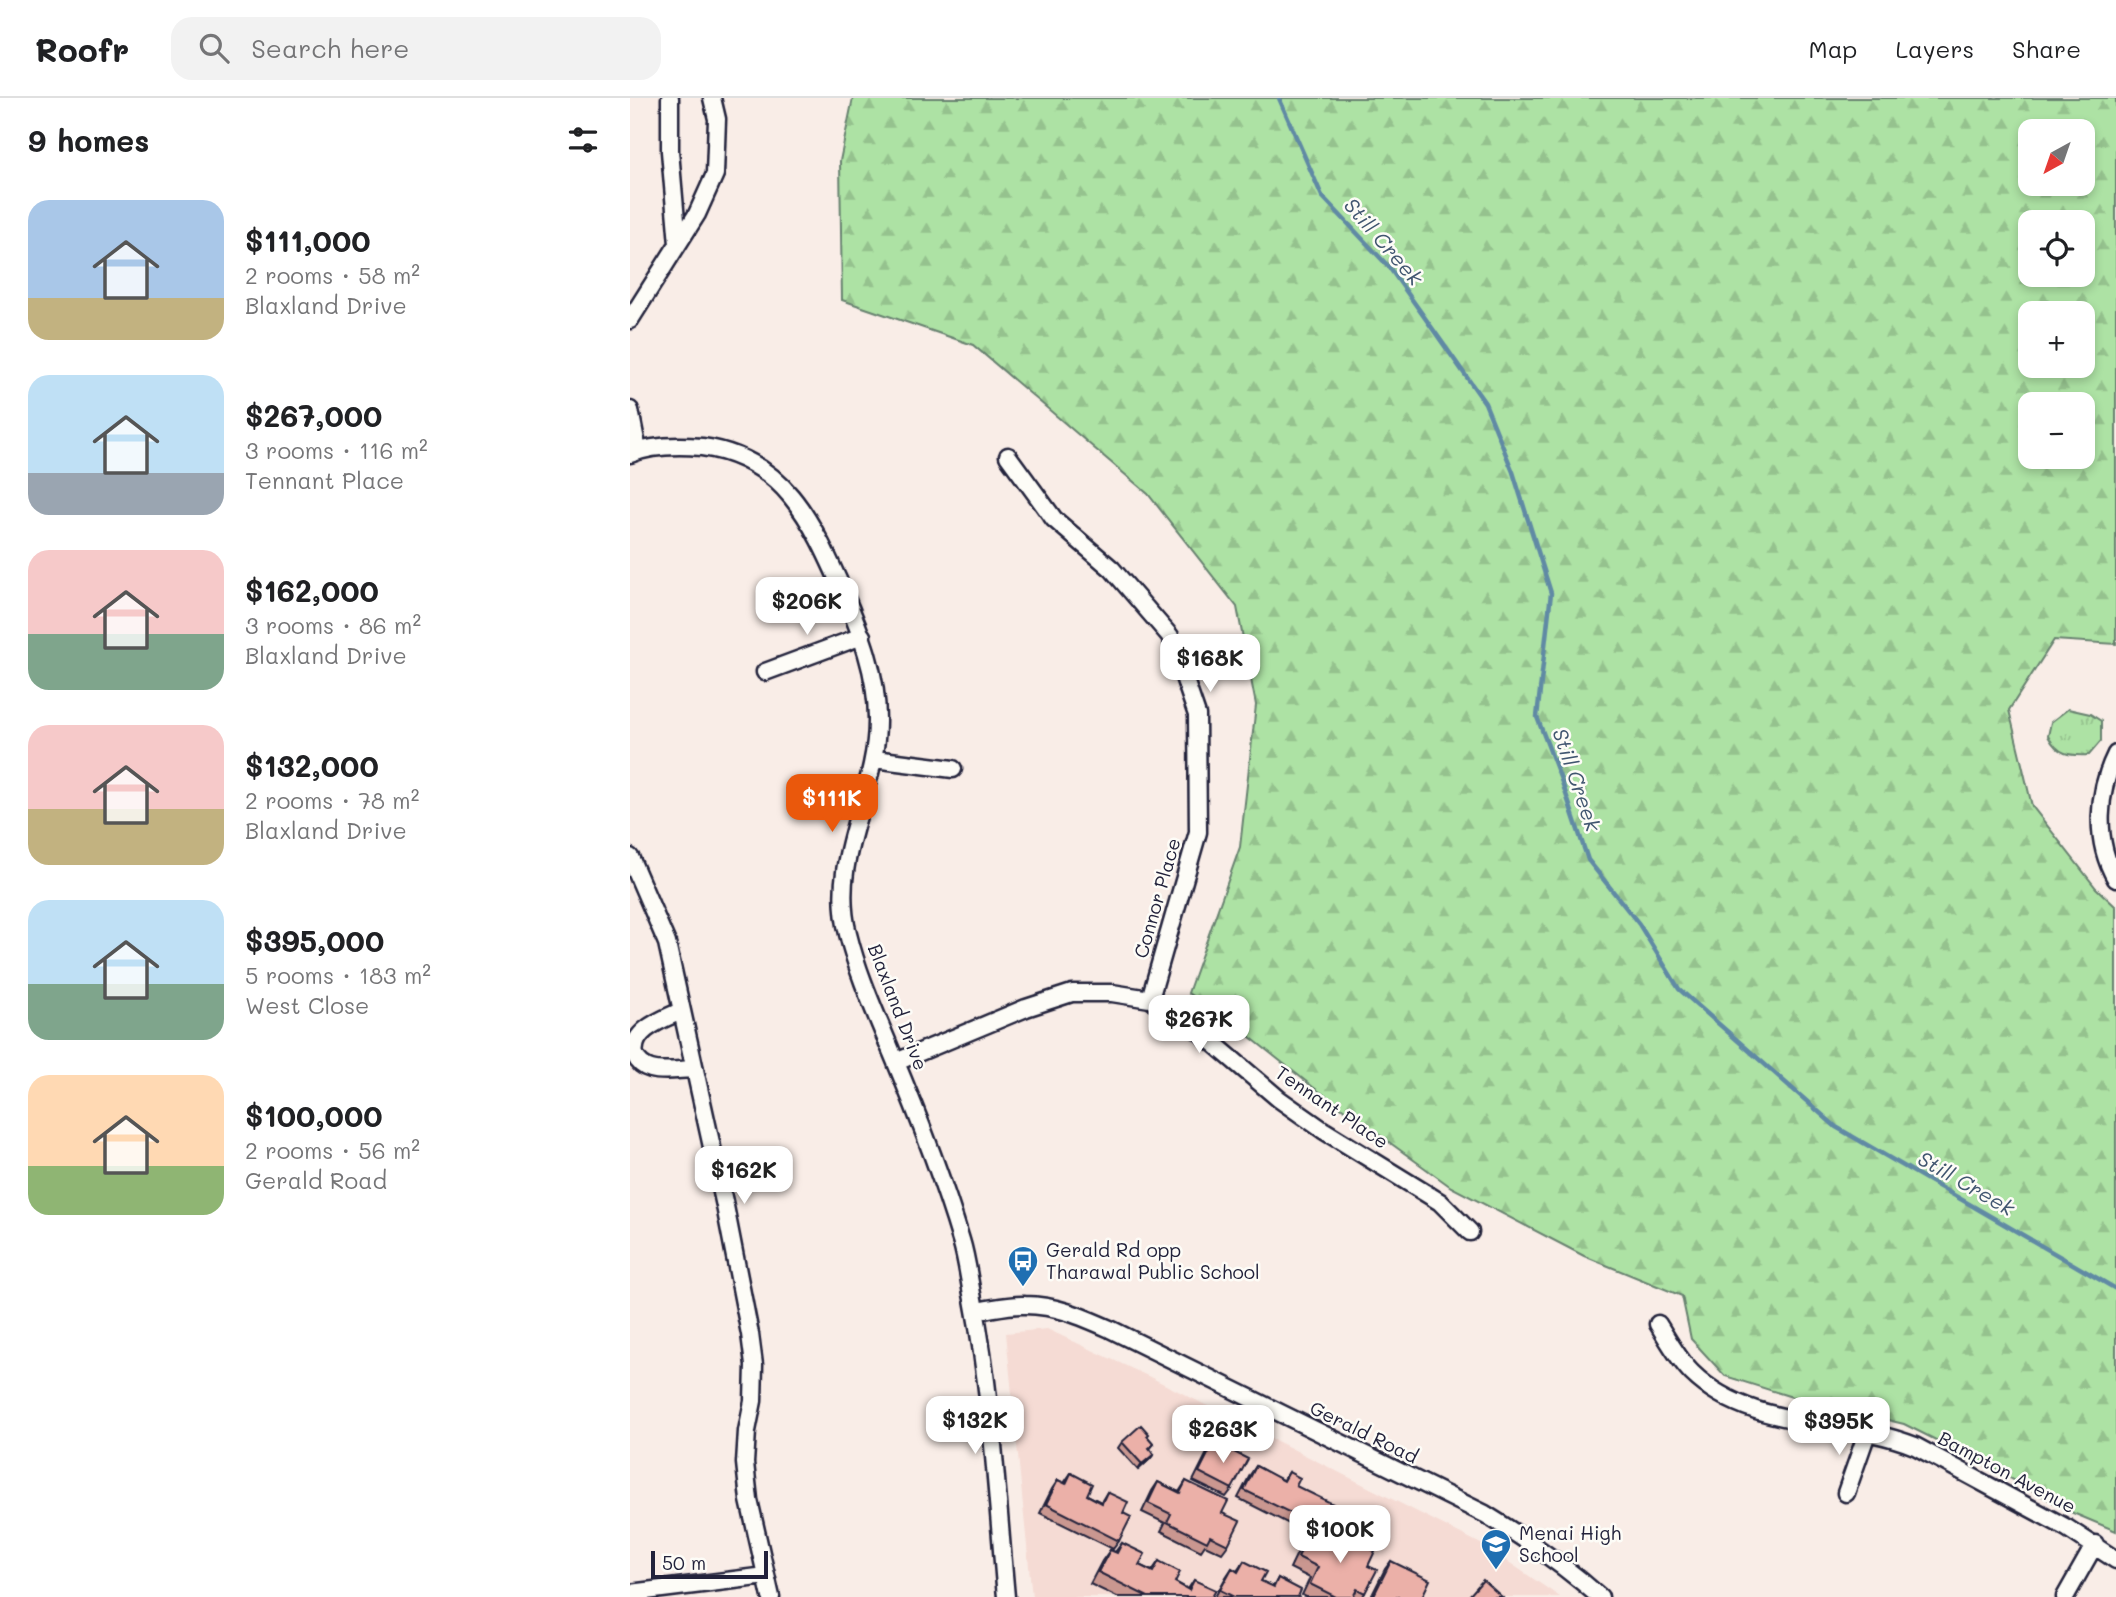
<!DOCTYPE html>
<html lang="en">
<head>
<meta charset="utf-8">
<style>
  :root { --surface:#fff; --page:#f2f2f2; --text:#202124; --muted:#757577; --line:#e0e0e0; --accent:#ea580c }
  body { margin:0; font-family:Mali,sans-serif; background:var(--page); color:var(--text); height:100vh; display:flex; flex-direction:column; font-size:26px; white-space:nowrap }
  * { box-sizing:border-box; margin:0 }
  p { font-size:23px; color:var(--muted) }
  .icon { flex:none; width:38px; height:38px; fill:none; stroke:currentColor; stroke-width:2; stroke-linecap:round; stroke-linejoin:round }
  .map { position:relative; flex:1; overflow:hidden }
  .details { display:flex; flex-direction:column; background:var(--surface); width:630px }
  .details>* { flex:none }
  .needle { width:46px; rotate:220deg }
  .tools { position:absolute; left:1388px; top:21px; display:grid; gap:14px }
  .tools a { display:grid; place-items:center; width:77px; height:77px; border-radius:14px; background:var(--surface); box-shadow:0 4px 10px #0003; font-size:35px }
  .scale { position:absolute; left:21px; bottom:18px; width:117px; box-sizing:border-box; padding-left:7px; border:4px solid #22223b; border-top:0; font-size:19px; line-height:24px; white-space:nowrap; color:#22223b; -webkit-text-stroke:5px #fdfcf7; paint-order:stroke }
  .price { position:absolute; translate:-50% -60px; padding:0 16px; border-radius:14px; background:#fff; color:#222; font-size:23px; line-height:46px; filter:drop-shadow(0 2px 4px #0008) }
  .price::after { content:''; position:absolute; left:50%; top:42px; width:21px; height:16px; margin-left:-10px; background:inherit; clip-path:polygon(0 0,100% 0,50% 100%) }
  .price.on { background:var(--accent); color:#fff }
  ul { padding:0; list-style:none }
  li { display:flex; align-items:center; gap:21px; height:175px; padding:0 28px }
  li span { display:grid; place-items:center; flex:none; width:196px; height:140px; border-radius:21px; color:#555 }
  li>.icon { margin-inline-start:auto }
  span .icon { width:84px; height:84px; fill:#fffc; stroke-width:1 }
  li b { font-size:30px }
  h2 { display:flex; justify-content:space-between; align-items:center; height:84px; padding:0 28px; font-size:30px }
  header { display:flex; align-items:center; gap:42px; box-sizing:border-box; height:98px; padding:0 35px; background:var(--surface); border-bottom:2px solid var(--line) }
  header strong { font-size:33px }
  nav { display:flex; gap:38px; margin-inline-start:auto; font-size:24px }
  .search { width:490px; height:63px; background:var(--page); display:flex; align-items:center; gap:18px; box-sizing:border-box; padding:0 24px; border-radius:21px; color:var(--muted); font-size:26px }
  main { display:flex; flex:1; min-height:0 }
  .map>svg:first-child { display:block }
</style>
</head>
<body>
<header>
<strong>Roofr</strong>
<div class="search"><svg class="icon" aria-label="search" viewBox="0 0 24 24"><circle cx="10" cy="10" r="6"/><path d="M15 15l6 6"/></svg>Search here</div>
<nav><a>Map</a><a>Layers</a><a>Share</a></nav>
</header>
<main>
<section class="details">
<h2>9 homes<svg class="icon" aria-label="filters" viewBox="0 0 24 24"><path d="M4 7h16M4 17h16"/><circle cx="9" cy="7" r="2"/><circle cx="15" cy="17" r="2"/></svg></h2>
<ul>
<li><span style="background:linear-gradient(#a9c7e8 70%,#c2b280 0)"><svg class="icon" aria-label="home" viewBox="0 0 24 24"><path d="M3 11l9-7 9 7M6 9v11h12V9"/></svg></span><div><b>$111,000</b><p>2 rooms · 58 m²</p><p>Blaxland Drive</p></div></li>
<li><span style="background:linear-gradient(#bfe0f5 70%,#9aa5b1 0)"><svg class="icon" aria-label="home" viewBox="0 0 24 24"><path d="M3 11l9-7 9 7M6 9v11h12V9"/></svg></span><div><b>$267,000</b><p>3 rooms · 116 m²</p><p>Tennant Place</p></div></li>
<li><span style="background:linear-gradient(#f6c9c9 60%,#7fa58c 0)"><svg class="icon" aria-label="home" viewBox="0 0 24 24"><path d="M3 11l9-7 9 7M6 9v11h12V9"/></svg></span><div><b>$162,000</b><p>3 rooms · 86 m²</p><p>Blaxland Drive</p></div></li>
<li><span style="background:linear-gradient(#f6c9c9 60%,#c2b280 0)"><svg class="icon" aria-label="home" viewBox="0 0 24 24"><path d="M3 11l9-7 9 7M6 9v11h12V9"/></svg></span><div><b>$132,000</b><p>2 rooms · 78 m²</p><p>Blaxland Drive</p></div></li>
<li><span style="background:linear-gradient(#bfe0f5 60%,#7fa58c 0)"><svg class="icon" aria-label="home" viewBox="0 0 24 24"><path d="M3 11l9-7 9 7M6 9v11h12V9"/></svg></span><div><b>$395,000</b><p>5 rooms · 183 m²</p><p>West Close</p></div></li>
<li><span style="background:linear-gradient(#ffd9b3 65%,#8fb573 0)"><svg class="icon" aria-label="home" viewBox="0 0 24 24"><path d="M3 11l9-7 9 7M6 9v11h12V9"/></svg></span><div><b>$100,000</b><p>2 rooms · 56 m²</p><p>Gerald Road</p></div></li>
</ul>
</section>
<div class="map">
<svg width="1486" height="1499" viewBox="0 0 1486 1499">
  <defs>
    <pattern id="grass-tufts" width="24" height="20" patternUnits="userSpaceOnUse" patternTransform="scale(1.75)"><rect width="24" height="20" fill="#ade2a4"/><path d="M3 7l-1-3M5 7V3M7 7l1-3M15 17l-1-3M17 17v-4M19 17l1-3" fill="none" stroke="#95c28e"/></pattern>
    <pattern id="forest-firs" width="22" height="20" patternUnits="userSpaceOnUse" patternTransform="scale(1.75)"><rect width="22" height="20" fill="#ade2a4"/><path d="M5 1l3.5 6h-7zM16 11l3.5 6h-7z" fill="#95c28e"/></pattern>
  </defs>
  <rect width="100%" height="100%" fill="#f9ede7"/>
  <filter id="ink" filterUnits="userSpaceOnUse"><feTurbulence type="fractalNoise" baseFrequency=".0143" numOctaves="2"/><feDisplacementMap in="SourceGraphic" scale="14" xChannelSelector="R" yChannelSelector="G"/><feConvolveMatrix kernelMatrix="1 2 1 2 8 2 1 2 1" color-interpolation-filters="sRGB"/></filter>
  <g filter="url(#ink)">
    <!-- built -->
    <path fill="#f5dbd4" d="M417,1231L522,1280L855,1448L930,1499H402L376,1235Z"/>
    <!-- grass -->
    <path fill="url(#grass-tufts)" stroke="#688270" stroke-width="2" d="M1438,611L1460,616L1471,623V643L1459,657C1439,658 1428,657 1418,638L1421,624Z"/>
    <!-- forest -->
    <path fill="url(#forest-firs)" stroke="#688270" stroke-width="2" fill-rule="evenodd" d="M223,0H1486V546L1424,542L1379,612L1402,708L1466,790L1486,809V1433L1443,1415L1360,1369L1274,1326L1162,1299L1095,1278L1061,1241L1052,1198L954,1158L821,1089L683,989L615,935L558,895L610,749L626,607L607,509L518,396L343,247L212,202L210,63ZM1400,33H1452V86H1400ZM1400,124H1452V177H1400ZM1400,215H1452V268H1400ZM1400,306H1452V359H1400Z"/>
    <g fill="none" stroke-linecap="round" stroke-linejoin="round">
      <!-- stream -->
      <path stroke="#608aa4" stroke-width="4.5" d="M649,0L692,98L759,169L855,305L883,374L921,495L907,619L933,687L958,762L1009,826L1049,891L1206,1029L1486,1191"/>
      <!-- street casing -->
      <g stroke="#22223b" stroke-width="21">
        <path id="street" d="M40,0V53L48,146
          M0,222L67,116L85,76L87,21L82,0
          M0,312L8,353
          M0,356C22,347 49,347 72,349C155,360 183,426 213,493C231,535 247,575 247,621C248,695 198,758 218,836C228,877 246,916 262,955C288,1017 312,1078 331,1142C337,1161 339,1182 343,1201C362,1299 367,1400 376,1499
          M378,358L424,421L482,471L540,538L567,617L568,734L520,901
          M135,574L232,538
          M1486,656C1467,694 1464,743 1486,781
          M244,661L323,671
          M0,759L37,845L95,1108L120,1236L124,1267L123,1303L117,1333L115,1365L119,1402L141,1499
          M51,913C34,921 0,932 5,957C8,964 14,969 21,971C34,975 51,971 65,971
          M266,964L396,910L442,895H482L520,901L562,927L649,1001L693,1032L810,1104L840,1134
          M346,1213C362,1211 379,1206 395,1207C426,1207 453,1219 480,1231L855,1416C896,1441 934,1467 970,1499
          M1028,1226C1038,1242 1048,1261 1062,1275C1121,1333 1214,1319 1285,1348L1437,1430L1486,1462
          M1216,1395L1237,1335
          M0,1495L136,1478
          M1435,1499L1465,1446"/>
      </g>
      <!-- street -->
      <use href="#street" stroke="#fdfcf7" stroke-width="16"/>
    </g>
    <!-- wall -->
    <path fill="#ca9790" stroke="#22223b" stroke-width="2" d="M519,1336L517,1338L524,1346L520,1351L524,1356L520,1361L508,1372L488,1350L492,1344Z
      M584,1344L602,1391L596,1399L563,1383L578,1353Z
      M626,1368L653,1383L659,1374L666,1388L697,1419L691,1428L678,1421L671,1432L608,1400L620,1377Z
      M441,1375L457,1397L471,1404L477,1394L493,1415L489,1443L483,1451L410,1415L422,1391L428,1382L434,1385Z
      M556,1383L592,1415L598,1447L592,1455L575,1447L571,1453L531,1433L535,1425L512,1414L522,1393L528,1384L549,1394Z
      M706,1433L738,1468L735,1495L732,1499H676L672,1497L680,1480L660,1470L670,1449L678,1438L697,1448Z
      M492,1445L509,1467L522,1473L529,1463L545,1484L558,1491L564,1482L582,1499H487L460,1486L472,1463L480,1452L485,1454Z
      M614,1463L631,1483L643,1489L648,1480L668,1499H585L596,1479L602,1470L607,1473Z
      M761,1463L792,1499H741L755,1471Z"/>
    <!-- shaded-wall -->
    <path fill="#a47b76" stroke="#22223b" stroke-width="2" d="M524,1356L520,1361L508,1372L512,1366Z"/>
    <!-- building -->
    <path fill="#ebb0a8" stroke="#22223b" stroke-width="2" d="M511,1327L519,1336L517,1338L524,1346L519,1350L524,1356L512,1366L492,1344Z
      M584,1344L618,1361L602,1391L569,1374Z
      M626,1368L654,1383L659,1374L670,1380L666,1388L703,1406L697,1419L683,1412L677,1423L614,1392Z
      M441,1375L462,1386L457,1397L472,1405L477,1394L498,1404L493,1415L501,1419L489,1443L416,1406L428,1382L436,1386Z
      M556,1383L598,1403L592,1415L610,1423L598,1447L580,1438L577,1444L537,1424L541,1416L518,1405L528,1384L550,1395Z
      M706,1433L745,1453L738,1468L747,1472L735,1495L727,1491L723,1499H706L680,1486L688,1469L668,1459L678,1438L698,1449Z
      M492,1445L515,1456L509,1467L523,1474L529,1463L550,1474L545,1484L559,1492L564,1482L586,1492L582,1499H518L468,1474L480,1452L487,1455Z
      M614,1463L636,1474L631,1483L644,1489L648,1480L671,1492L668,1499H604L590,1492L602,1470L608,1474Z
      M761,1463L800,1482L792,1499H743Z
      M853,1482L872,1499H840L839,1498Z"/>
  </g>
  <!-- icons -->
  <defs>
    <g id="bus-pin" transform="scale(1.575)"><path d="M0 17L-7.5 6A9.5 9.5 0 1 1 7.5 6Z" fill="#1f6fb2" stroke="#fdfcf7"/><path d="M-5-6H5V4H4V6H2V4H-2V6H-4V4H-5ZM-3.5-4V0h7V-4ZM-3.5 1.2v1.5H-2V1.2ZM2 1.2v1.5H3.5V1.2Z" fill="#fff"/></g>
    <g id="school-pin" transform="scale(1.575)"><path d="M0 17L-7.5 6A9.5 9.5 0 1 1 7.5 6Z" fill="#1f6fb2" stroke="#fdfcf7"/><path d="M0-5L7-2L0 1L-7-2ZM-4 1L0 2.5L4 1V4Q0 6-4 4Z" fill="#fff"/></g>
  </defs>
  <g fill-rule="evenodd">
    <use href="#bus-pin" x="393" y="1163"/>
    <use href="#school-pin" x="866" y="1446"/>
  </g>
  <g text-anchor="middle" stroke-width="5" stroke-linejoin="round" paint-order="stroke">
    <!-- street labels -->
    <g font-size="19" fill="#22223b" stroke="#fdfcf7">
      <text transform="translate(527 800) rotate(-74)" y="7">Connor Place</text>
      <text transform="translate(268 909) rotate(69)" y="7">Blaxland Drive</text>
      <text transform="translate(702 1009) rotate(34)" y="7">Tennant Place</text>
      <text transform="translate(734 1334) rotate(26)" y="7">Gerald Road</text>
      <text transform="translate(1377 1374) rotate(28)" y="7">Bampton Avenue</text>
    </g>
    <!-- poi labels -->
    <g font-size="19" fill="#22223b" stroke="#fdfcf7" text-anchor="start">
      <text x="416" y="1159">Gerald Rd opp<tspan x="416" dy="22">Tharawal Public School</tspan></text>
      <text x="889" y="1442">Menai High<tspan x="889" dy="22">School</tspan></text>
    </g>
    <!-- water labels -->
    <g font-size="21" font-style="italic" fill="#415670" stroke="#fdfcf7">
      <text transform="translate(753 144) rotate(49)" y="7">Still Creek</text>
      <text transform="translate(946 682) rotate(71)" y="7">Still Creek</text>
      <text transform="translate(1336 1086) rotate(30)" y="7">Still Creek</text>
    </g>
  </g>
</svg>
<div class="tools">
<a><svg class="needle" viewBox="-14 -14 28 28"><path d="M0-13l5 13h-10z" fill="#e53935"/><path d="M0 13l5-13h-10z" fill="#757577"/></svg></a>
<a><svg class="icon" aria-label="locate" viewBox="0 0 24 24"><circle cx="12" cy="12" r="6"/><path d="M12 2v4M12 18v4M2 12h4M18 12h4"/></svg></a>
<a>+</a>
<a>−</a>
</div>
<div class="scale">50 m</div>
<b class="price" style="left:177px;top:539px">$206K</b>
<b class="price" style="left:580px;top:596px">$168K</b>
<b class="price on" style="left:202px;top:736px">$111K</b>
<b class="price" style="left:569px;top:957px">$267K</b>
<b class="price" style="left:114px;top:1108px">$162K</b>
<b class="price" style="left:345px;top:1358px">$132K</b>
<b class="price" style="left:1209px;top:1359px">$395K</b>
<b class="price" style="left:593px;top:1367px">$263K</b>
<b class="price" style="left:710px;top:1467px">$100K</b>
</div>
</main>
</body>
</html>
